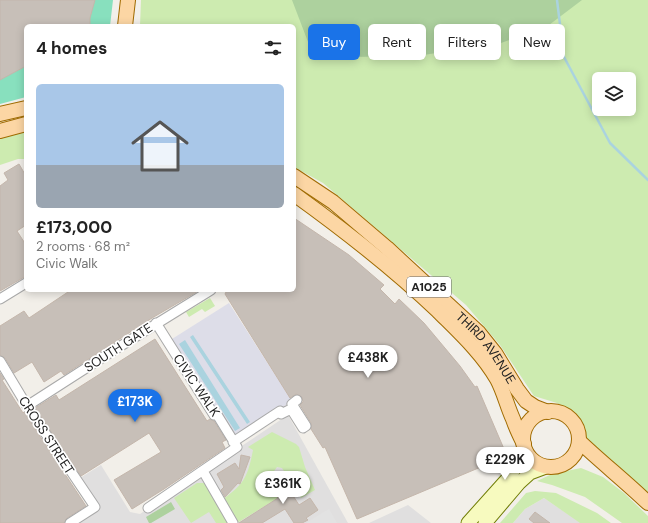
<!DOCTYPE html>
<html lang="en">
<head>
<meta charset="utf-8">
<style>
  :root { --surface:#fff; --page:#f6f6f6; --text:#222; --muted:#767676; --accent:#1a73e8 }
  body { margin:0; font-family:"DM Sans",sans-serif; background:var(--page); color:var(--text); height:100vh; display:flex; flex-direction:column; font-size:15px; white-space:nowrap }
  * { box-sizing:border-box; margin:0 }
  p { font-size:13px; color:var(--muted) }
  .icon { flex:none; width:22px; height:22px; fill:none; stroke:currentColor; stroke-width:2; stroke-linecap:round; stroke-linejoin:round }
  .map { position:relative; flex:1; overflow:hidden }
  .panel { position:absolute; left:24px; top:24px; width:272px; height:268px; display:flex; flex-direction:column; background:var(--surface); border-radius:6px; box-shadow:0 2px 10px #0003 }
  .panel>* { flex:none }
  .hud { position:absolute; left:308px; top:24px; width:280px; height:36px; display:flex; gap:8px }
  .buttons { position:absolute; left:592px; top:72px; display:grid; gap:8px }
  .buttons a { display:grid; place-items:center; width:44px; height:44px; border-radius:6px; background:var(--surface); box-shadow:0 2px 10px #0003; font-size:20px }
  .price { position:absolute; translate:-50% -34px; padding:0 9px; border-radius:14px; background:#fff; color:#222; font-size:13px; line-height:26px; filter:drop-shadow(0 1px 2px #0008) }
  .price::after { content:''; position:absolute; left:50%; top:24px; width:12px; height:9px; margin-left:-6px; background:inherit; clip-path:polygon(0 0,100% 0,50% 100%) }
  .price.active { background:var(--accent); color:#fff }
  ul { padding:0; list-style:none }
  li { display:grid; align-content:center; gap:8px; height:212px; padding:0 12px }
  li span { display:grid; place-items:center; height:124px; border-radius:6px; color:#555 }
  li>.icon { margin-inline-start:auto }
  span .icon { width:72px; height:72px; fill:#fffc; stroke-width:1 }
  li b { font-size:17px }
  h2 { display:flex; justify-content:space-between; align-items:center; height:48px; padding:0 12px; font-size:17px }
  .chip { padding:0 14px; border-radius:6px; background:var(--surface); box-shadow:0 2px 10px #0003; font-size:14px; line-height:36px }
  .chip.active { background:var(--accent); color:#fff }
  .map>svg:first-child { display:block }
</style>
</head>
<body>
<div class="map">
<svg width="648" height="523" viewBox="0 0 648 523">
  <rect width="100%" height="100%" fill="#f2efe9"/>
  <!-- residential -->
  <path fill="#e0dfdf" d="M288,415L348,523H78L97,509L80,478L101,465L130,512L140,514Z
    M544,498L581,523H513L525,509Z
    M408,505L431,523H369Z"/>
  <!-- grass -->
  <path fill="#cdebb0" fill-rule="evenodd" d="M141,0H648V494L586,438L576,413L557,403L534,396L500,345L466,305L323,183L294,167V26H140ZM599,79H629V109H599Z
    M26,130V159H18L0,165V135Z
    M210,298L215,306L205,312L202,309L189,317L186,312Z
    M272,432L296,444L299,447L305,467L315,490L301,498L282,468L277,467L267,481L278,498L237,523L223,499C245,484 248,475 253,450L248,447Z
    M581,468L603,477L624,493L648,516V523H622L585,497L552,485L537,481L552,474Z
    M197,483H206L228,523H216L209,512L191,523L174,498Z
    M535,491L556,493L597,513L611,523H580L544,498L525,509L513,523H500L526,493Z"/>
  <!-- forest -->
  <path fill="#add19e" d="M292,0H582L549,25L501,43L417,56L350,57L313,55Z
    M171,502L175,509L151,523H149L146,517Z"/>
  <!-- pitch -->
  <path fill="#88e0be" d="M0,0H113L110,26H26V97L0,104Z"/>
  <!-- parking -->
  <path fill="#e2e2e2" d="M329,509L337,523H306Z"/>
  <!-- plaza -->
  <path fill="#dddde8" d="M229,303L292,401L234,439L172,339Z"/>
  <!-- water -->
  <path fill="#aad3df" d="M193,335L250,422L247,424L190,337Z
    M185,340L240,428L235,431L179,344Z"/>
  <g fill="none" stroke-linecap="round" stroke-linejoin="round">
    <!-- stream -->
    <path stroke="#aad3df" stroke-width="2.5" d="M557,0L564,57L610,143L648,180"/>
  </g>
  <!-- building -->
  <path fill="#c7bfb8" stroke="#c4b6ab" d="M0,0H95L90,18V26H26V66L0,80Z
    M19,164L26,176V225L17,231L26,245V276L0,291V186L8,180L4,173Z
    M294,218L349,255L384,285L380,289L395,304L399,299L424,323L460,366L475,387L477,386L507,456L357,519L325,447L323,448L311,429V423L300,405L303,402L302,397L296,394L290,398L225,294L227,290H294Z
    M71,290H200L152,318L64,375L61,371L44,382L32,362L14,373L5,358L0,355V326L24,311L29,318Z
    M155,339L207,421L210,419L214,421L226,440L222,442L225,448L164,489L132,509L114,480L161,452L149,433L81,476L35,408L56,395L59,400Z
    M0,373L4,379L2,380L23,413L24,412L86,506L67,518L64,523H0Z
    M241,455L250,457L240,484L238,483L225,497L221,490L224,487L217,474L235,463L239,469Z
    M275,476L281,477L299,505L310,498L318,510L306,518L308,520L302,523H294L285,509L262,523H239L278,498L267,481Z
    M535,512L550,523H534L529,519Z"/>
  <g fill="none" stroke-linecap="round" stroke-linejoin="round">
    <!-- street casing -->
    <g stroke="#a9a9a9" stroke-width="11">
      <path id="street" d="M0,299L26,283
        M0,361L27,406L95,507L70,523
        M27,406L111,352L211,290
        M233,442L280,411L281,414L291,409L303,428L306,426L292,404L297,400
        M203,471L233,523
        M148,508L237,447L216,413L214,415L156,323"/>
    </g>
    <!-- secondary casing -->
    <g stroke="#707d05" stroke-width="15">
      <path id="secondary" d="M468,523L511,475L525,449
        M485,523L519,483L530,473L546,467"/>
    </g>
    <!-- primary casing -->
    <g stroke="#a06b00" stroke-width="16">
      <g id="primary">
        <path d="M125,26L128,0"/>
        <path d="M0,114L26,108"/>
        <path d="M0,131L26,124"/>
        <path id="s1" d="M294,176L333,202L387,248L479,333L495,353L517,389L526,401L535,407L548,412"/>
        <path d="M294,194C344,230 393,268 438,311C459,332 482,353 497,379C504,392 507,406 513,419C516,428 520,436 524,444"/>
        <circle cx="551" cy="439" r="28"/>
        <path d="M579,441C601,462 625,481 648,503"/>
      </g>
    </g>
    <!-- street -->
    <use href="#street" stroke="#fff" stroke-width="9"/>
    <!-- secondary -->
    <use href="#secondary" stroke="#f7fabf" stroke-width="13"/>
    <!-- primary -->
    <use href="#primary" stroke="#fcd6a4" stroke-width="14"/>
  </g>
  <g text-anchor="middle" stroke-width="3.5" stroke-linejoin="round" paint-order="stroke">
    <!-- shield labels -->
    <rect fill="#fff" stroke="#646464" stroke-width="1" x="407" y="277" width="44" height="20" rx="3"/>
    <g font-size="12" font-weight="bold" fill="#222">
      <text x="429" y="291">A1025</text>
    </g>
    <!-- street labels -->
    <g font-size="13" fill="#222" stroke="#fff">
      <text transform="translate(118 347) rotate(-33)" y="5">SOUTH GATE</text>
      <text dy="5" stroke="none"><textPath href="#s1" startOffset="259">THIRD AVENUE</textPath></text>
      <text transform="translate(197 385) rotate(56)" y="5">CIVIC WALK</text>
      <text transform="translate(47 435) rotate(57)" y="5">CROSS STREET</text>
    </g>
  </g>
</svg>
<div class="buttons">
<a><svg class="icon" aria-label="layers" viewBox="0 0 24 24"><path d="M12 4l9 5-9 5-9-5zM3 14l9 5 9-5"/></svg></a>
</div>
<b class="price" style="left:368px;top:379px">£438K</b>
<b class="price active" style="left:135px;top:423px">£173K</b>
<b class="price" style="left:505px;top:481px">£229K</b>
<b class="price" style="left:283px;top:505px">£361K</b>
<div class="hud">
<a class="chip active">Buy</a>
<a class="chip">Rent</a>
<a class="chip">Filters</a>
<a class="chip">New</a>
</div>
<section class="panel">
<h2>4 homes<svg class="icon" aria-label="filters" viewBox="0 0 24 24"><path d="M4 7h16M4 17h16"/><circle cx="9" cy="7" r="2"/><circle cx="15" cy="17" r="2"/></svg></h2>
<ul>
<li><span style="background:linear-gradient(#a9c7e8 65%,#9aa5b1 0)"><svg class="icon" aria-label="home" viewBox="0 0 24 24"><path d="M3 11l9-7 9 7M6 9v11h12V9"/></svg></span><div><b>£173,000</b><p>2 rooms · 68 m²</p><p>Civic Walk</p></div></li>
</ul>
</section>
</div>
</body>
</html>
